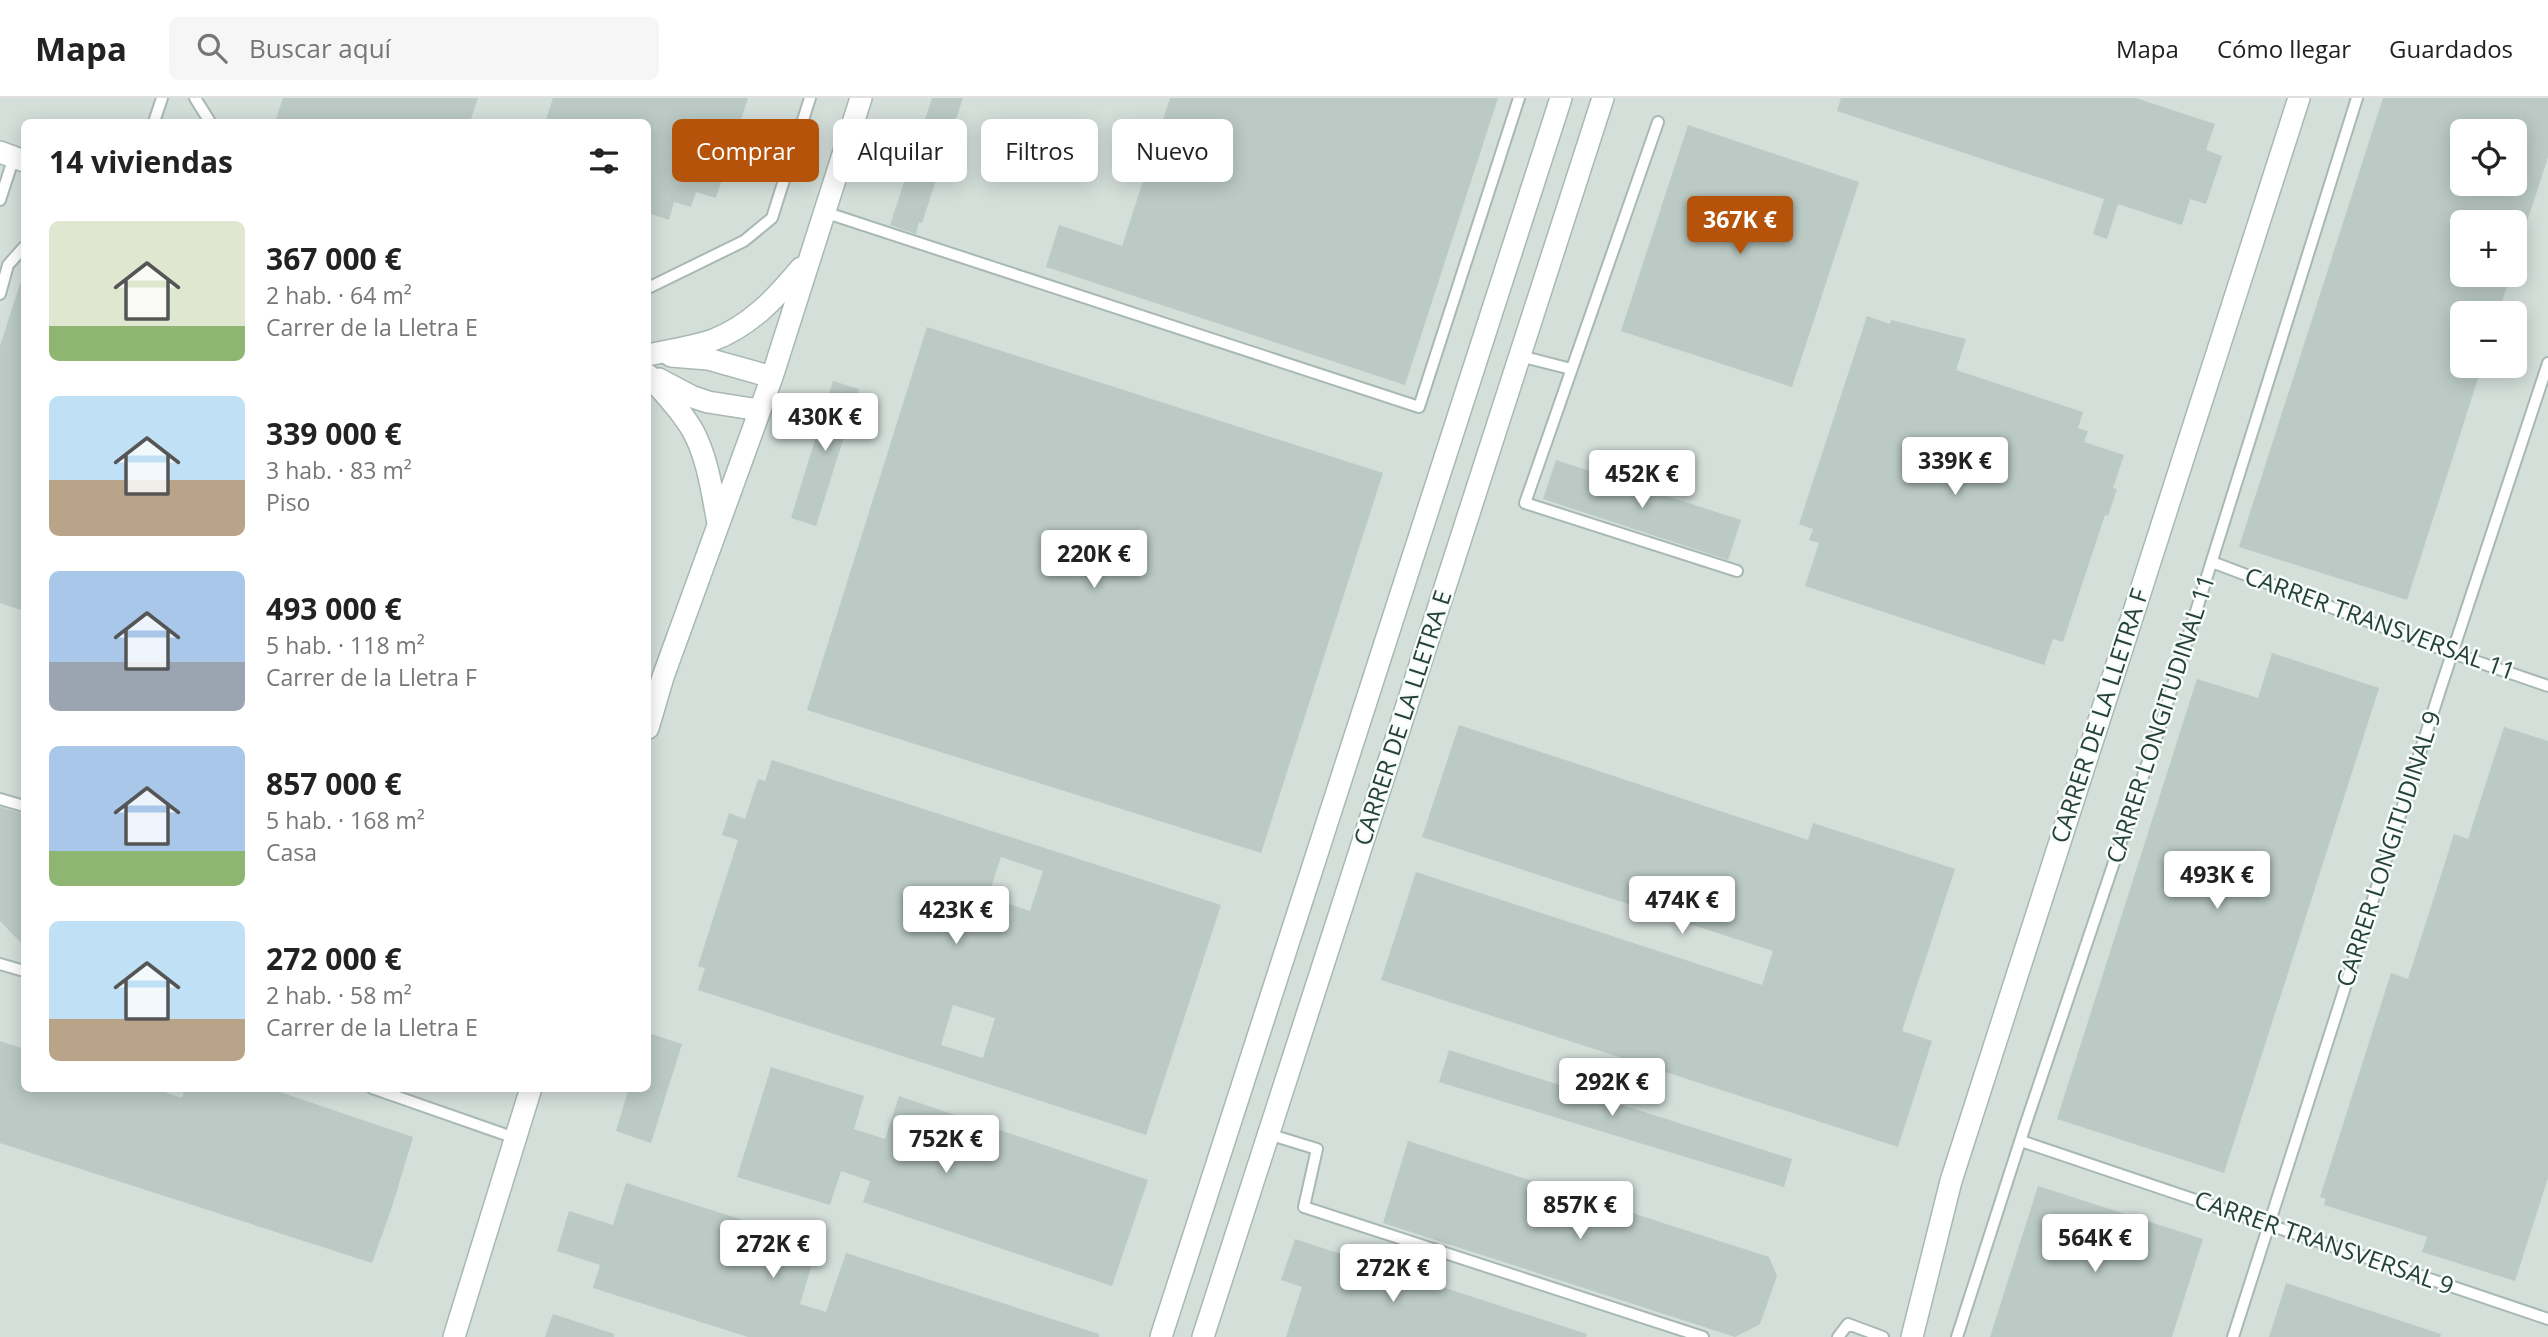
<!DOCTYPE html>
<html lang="es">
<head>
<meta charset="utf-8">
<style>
  :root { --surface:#fff; --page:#f6f6f6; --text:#222; --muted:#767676; --line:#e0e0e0; --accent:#b45309 }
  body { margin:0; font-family:"Open Sans",sans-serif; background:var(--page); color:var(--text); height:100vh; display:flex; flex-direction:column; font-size:26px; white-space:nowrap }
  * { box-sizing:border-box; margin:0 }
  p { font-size:23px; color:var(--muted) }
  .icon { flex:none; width:38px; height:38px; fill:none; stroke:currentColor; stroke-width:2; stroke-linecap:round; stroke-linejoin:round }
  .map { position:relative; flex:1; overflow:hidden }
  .side { position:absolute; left:21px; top:21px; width:630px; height:973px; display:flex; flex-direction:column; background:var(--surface); border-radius:10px; box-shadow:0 4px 18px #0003 }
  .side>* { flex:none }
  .top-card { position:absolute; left:672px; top:21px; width:665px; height:63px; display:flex; gap:14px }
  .tools { position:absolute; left:2450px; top:21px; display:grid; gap:14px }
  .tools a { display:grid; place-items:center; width:77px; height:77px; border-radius:10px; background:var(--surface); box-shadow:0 4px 18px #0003; font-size:35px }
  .price { position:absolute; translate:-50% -60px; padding:0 16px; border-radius:7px; background:#fff; color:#222; font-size:23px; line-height:46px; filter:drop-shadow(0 2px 4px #0008) }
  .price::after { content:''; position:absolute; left:50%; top:42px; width:21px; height:16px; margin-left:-10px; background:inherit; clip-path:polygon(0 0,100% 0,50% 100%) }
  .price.active { background:var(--accent); color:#fff }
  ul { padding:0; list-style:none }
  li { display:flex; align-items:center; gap:21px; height:175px; padding:0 28px }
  li span { display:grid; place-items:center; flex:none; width:196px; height:140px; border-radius:10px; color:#555 }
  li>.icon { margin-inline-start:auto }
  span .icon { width:84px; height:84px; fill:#fffc; stroke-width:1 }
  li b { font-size:30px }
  h2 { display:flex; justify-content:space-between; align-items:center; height:84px; padding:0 28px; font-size:30px }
  .pill { padding:0 24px; border-radius:10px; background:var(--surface); box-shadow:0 4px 18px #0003; font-size:24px; line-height:63px }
  .pill.active { background:var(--accent); color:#fff }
  header { display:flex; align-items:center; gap:42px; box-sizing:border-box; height:98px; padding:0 35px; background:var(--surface); border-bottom:2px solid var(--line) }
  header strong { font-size:33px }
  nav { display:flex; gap:38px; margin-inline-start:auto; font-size:24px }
  .search { width:490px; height:63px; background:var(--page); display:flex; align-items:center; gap:18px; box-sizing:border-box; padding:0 24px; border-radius:10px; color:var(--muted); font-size:26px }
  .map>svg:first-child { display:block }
</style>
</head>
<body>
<header>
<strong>Mapa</strong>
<div class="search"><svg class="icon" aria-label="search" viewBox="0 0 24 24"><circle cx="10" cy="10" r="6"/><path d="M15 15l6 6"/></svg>Buscar aquí</div>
<nav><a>Mapa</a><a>Cómo llegar</a><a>Guardados</a></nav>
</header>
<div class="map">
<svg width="2548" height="1239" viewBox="0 0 2548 1239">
  <rect width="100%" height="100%" fill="#e6efeb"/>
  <!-- built -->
  <path fill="#d4dfda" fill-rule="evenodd" d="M0,0H2548V1239H0ZM24,24H648V990H24ZM2462,33H2515V86H2462ZM2462,124H2515V177H2462ZM2462,215H2515V268H2462Z"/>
  <!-- building -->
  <path fill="#bbcac4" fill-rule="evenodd" d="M283,0H478L470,24H275Z
    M553,0H748L716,100L696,94L691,109L674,104L669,122L648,115V24H545Z
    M932,0H963L922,125L919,124L916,136L890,127Z
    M1170,0H1498L1405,287L1046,169L1059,127L1122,148Z
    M1841,0H2136L2215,26L2206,52L2222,58L2206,106L2190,101L2182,127L2118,106L2107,141L2093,136L2104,101L1837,13Z
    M2383,0H2548V59L2527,124H2462V177H2511L2498,215H2462V268H2482L2407,502L2239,449ZM2462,33H2515V86H2462Z
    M1688,27L1859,84L1792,289L1621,233Z
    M21,183H24V513L0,505V248Z
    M1867,218L1890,226L1891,222L1966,241L1956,272L2083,314L2078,330L2088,333L2084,344L2124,357L2113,390L2117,391L2108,418L2105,417L2063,544L2053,541L2044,567L1805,488L1819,445L1809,442L1813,431L1799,426Z
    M927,229L1383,375L1261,755L807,612Z
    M833,283L859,291L816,428L791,420Z
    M1556,362L1741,422L1728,462L1543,401Z
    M2272,555L2379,590L2224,1075L2057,1021L2197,581L2258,600Z
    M1459,627L1808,742L1813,725L1955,771L1902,933L1932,943L1898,1049L1381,882L1416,774L1762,887L1773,853L1422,739Z
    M2504,629L2548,643V1080L2515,1183L2422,1154L2427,1139L2324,1107L2326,1101L2320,1099L2391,875L2408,881L2454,736L2468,741Z
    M772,662L1221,807L1146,1037L698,892L705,870L698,868L738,742L722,737L729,715L745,721L758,681L765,683ZM1001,759L1043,773L1030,813L988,799ZM953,907L995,920L983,960L941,947Z
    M0,709L24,716V848L0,823Z
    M648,935L682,946L651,1045L616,1033L629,990H648Z
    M0,943L24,951V990H153L182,1000L185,990H268L413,1039L392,1109L372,1165L0,1045Z
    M1449,952L1792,1061L1784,1089L1439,984Z
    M771,969L864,998L854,1031L885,1041L899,998L1148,1082L1112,1188L863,1104L870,1083L841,1073L830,1107L737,1079Z
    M1408,1043L1769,1159L1777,1178L1760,1226L1735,1239L1383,1125Z
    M626,1085L818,1146L800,1206L826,1214L846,1155L1099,1236V1239H748L593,1190L600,1167L557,1153L569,1113L613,1127Z
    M2038,1088L2203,1141L2172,1239H1990Z
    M1295,1141L1587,1236L1586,1239H1286L1302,1189L1281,1182Z
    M2286,1185L2441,1236L2440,1239H2269Z
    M553,1216L614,1236V1239H545Z"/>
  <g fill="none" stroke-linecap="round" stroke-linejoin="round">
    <!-- lane casing -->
    <g stroke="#a8b8b2" stroke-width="14">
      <path id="lane" d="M195,0L210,24
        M154,24L162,0
        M1658,24L1525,405L1737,473
        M0,102L14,59
        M824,114L1419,309L1519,0
        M648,190L744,143L772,120L810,0
        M0,196L8,167L24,149
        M1520,258L1571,271
        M2212,464L2452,555L2548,588
        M0,701L24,708
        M0,866L24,873
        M372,990L515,1040
        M1268,1036L1317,1051L1304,1109L1703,1239
        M2021,1043L2548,1221
        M1838,1239L1848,1226L1883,1239
        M1957,1239L2026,1025L2161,625L2357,0
        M2233,1239L2441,589L2548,265"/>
    </g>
    <!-- street casing -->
    <g stroke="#a8b8b2" stroke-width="24">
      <path id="street" d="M0,54L24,63
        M648,257C669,252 694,249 713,242C750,228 776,200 801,170
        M671,258L708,261L772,279
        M648,277C664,295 681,312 693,333C708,361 712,394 718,425
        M659,281L693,299L708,304L759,312
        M648,630L663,579L772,279L861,0
        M454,1239L531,990
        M1161,1239L1561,0
        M1203,1239L1603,0
        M1912,1239L1951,1083L2299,0"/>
    </g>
    <!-- lane -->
    <use href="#lane" stroke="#fff" stroke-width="10"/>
    <!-- street -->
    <use href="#street" stroke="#fff" stroke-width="21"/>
  </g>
  <g text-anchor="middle" stroke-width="5" stroke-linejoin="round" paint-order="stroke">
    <!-- street labels -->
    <g font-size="24" fill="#24423a" stroke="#f7fbf9">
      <text transform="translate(2380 526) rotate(20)" y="8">CARRER TRANSVERSAL 11</text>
      <text transform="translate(2100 618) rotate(-72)" y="8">CARRER DE LA LLETRA F</text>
      <text transform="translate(1403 620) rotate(-72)" y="8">CARRER DE LA LLETRA E</text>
      <text transform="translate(2161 621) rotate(-72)" y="8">CARRER LONGITUDINAL 11</text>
      <text transform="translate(2389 751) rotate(-72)" y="8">CARRER LONGITUDINAL 9</text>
      <text transform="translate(2324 1145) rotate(19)" y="8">CARRER TRANSVERSAL 9</text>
    </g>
  </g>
</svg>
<div class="tools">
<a><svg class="icon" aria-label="locate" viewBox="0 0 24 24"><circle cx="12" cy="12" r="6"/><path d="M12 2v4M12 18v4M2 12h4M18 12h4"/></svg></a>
<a>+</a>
<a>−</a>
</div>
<b class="price active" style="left:1740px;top:158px">367K €</b>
<b class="price" style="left:825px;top:355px">430K €</b>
<b class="price" style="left:1955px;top:399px">339K €</b>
<b class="price" style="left:1642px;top:412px">452K €</b>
<b class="price" style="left:1094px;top:492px">220K €</b>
<b class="price" style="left:2217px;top:813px">493K €</b>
<b class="price" style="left:1682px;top:838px">474K €</b>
<b class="price" style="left:956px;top:848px">423K €</b>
<b class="price" style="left:1612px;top:1020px">292K €</b>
<b class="price" style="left:946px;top:1077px">752K €</b>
<b class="price" style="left:1580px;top:1143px">857K €</b>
<b class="price" style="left:2095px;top:1176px">564K €</b>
<b class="price" style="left:773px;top:1182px">272K €</b>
<b class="price" style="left:1393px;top:1206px">272K €</b>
<div class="top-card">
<a class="pill active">Comprar</a>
<a class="pill">Alquilar</a>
<a class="pill">Filtros</a>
<a class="pill">Nuevo</a>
</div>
<section class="side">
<h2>14 viviendas<svg class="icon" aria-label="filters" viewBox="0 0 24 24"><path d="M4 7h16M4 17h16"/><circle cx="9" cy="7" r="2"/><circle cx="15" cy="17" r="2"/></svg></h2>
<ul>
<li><span style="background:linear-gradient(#dfe7d0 75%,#8fb573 0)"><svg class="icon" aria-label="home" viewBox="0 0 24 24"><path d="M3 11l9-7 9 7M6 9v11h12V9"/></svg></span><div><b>367 000 €</b><p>2 hab. · 64 m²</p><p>Carrer de la Lletra E</p></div></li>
<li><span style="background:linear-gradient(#bfe0f5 60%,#b9a48a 0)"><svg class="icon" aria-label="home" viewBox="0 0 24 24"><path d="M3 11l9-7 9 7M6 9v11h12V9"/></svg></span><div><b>339 000 €</b><p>3 hab. · 83 m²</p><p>Piso</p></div></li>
<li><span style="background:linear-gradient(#a9c7e8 65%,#9aa5b1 0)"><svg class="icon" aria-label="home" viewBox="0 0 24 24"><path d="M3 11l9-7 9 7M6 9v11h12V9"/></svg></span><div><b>493 000 €</b><p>5 hab. · 118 m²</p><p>Carrer de la Lletra F</p></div></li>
<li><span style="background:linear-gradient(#a9c7e8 75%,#8fb573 0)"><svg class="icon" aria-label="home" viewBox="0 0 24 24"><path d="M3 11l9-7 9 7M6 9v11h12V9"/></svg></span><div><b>857 000 €</b><p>5 hab. · 168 m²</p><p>Casa</p></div></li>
<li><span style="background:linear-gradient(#bfe0f5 70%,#b9a48a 0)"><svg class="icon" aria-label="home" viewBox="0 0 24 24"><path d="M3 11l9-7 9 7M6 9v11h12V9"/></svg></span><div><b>272 000 €</b><p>2 hab. · 58 m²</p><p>Carrer de la Lletra E</p></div></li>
</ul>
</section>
</div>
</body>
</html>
